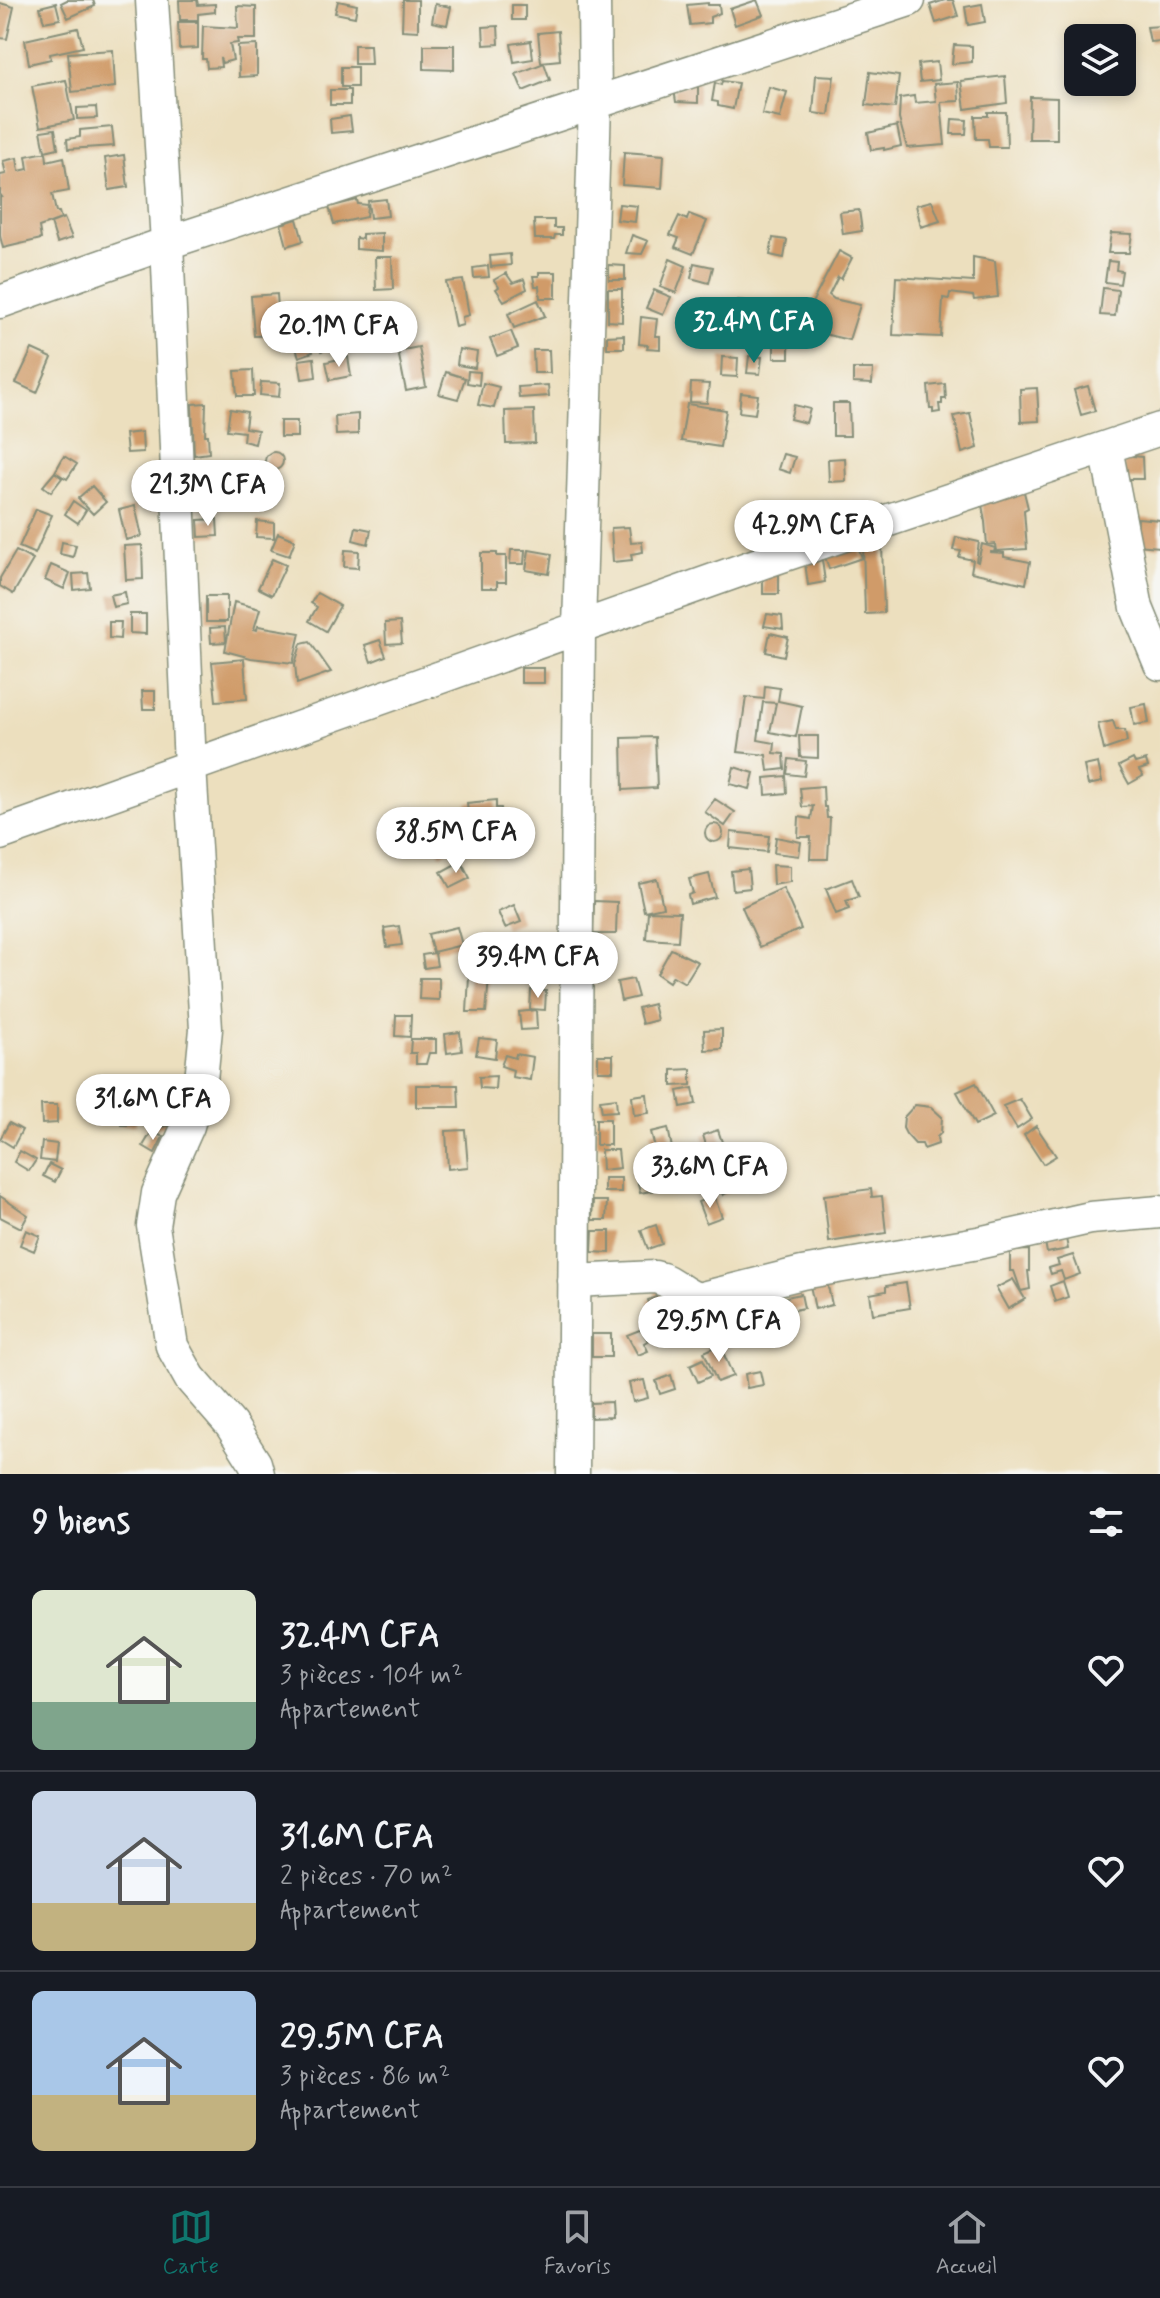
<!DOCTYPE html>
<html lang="fr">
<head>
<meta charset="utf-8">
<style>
  :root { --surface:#171b24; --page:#242831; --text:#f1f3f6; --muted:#9ea1a6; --line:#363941; --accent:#0f766e }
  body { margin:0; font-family:Mynerve,sans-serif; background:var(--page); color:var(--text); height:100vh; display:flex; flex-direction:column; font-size:30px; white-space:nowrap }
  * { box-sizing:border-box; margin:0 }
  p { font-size:26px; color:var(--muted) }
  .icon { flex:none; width:44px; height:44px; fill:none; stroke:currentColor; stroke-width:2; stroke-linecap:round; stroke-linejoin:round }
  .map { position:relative; height:1474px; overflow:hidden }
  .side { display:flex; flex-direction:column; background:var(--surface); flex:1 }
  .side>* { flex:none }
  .fabs { position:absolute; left:1064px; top:24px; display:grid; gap:16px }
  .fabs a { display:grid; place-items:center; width:72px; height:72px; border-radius:12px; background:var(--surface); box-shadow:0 4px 12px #0003; font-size:40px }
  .price { position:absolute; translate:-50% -68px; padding:0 18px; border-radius:28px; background:#fff; color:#222; font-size:26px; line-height:52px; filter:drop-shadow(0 2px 4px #0008) }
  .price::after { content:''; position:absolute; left:50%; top:48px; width:24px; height:18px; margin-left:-12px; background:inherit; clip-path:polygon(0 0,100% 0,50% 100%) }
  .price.active { background:var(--accent); color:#fff }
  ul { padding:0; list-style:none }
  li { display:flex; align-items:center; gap:24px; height:200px; padding:0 32px }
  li+li { border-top:2px solid var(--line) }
  li span { display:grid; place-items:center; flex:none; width:224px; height:160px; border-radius:12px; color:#555 }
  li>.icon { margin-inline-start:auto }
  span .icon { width:96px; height:96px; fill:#fffc; stroke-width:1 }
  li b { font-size:34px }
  h2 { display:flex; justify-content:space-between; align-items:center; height:96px; padding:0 32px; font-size:34px }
  .dock { display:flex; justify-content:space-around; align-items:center; height:112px; border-top:2px solid var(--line); background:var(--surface); font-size:22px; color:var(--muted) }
  .dock a { display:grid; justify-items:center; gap:4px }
  .dock .active { color:var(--accent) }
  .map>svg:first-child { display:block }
</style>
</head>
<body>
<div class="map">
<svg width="1160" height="1474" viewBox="0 0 1160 1474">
  <rect width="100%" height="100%" fill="#f6f6f2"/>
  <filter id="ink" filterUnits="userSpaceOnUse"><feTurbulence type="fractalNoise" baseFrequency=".0125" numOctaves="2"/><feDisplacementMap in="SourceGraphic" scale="16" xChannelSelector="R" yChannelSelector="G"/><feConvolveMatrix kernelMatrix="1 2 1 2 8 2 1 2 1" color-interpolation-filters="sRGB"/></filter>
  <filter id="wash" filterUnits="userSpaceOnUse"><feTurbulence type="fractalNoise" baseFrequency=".006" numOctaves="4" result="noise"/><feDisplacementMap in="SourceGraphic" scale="32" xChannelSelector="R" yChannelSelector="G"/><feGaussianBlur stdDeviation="1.8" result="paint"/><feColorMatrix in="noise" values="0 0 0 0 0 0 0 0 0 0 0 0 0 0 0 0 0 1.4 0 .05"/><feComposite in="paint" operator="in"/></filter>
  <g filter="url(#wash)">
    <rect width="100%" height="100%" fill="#ecdfbe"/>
    <g id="blocks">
      <!-- building -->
      <path fill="#d09b69" d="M67,0H93L95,6L68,18L61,3Z
        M179,0H197L198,5L215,4V12L198,14V20H180Z
        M403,0H418V31L402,30Z
        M757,0L763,15L735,25L730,9Z
        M945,0H953L958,16L936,23L930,5Z
        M338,1L357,5L355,17L335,13Z
        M0,3L14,7L7,39L0,38Z
        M56,3L60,19L44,22L40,7Z
        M708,3V5H719L720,13L710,17V23L690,25L687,5Z
        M435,4L451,7L447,25L432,22Z
        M982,4L985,22L968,25L965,7Z
        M512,5H525V20H512Z
        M237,6L256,7V39H237L238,43L230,44L233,60L222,63L220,58L221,67L207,68L206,59H202L203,26L238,28Z
        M178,22H198V48L179,49Z
        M498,26L499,44L484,45L483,27Z
        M1160,26V41L1150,42L1147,27Z
        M78,28L83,47L50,54L51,59L29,64L25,40Z
        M558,31L560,60L541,62L538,33Z
        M531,41L533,59L514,62L511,44Z
        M257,45V76L239,77L238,46Z
        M354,45H370L371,64H354Z
        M424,45H454V70L424,69Z
        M954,45L972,46V62L952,64Z
        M113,50L115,87L72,92L68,53Z
        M937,62L939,80L920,82L918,64Z
        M544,63L550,80L523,91L516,74Z
        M341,67H357V87H341Z
        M870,72L899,76L895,108L866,105Z
        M816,75L834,76L829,115L813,113Z
        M1005,76L1007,103L965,109L961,81Z
        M66,80L74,120L40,127L32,86Z
        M698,80V103L676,102L674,89Z
        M722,81L738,83L733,109L718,106V102L712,101L715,83L721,85Z
        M958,82L959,101L941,102L945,145L907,148L899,119L900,98L914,96L915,103L936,101L934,84Z
        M769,87L787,92L780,118L762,114Z
        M330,90H350V105H330Z
        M1030,97L1057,98V139H1029Z
        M96,107L97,118L77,119V108Z
        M988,112H1006L1007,147H989L988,139H976L975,116H988Z
        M350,116L352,131L331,133L330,119Z
        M952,119L967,120L966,134H951Z
        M897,126L901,146L884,150V148L871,150L868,133Z
        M112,127L114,146L68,149L67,139L80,137V130Z
        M55,129L58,148L45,151L41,131Z
        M46,152L47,161L64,157L69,191L52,194L56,212H59L61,219L39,227L41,239L3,248L0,236V197H2L0,194V175L6,174L3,161L17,158L19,171L28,169L26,156Z
        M624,152L664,155L662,188L622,185Z
        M124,155L128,187L109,190L105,158Z
        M386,199L388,216L370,218L368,201Z
        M357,200L358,204L367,205L366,217L334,224L329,207Z
        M932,201L940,221L921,227L916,205Z
        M619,204L637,206L635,222L617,220Z
        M859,210L862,231L843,234L840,212Z
        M689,214L707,221L693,254L675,247L679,238L670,235L679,216L687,220Z
        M64,218L72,238L57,243L51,223Z
        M297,219L303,241L287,246L281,224Z
        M534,220H554V228H562V235H555L554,239H535Z
        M382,233V251L356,249V238L362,239V234Z
        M1111,233L1132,234L1129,253H1108Z
        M632,235L648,241L642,254L626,253Z
        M773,238L787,240L784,258L770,255Z
        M839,251L852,258L841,279L838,277L829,295L834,299L860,305L849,340L824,334L802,322Z
        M510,254L511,265L491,267L490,256Z
        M375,257H392L393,289L376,290Z
        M973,257L995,261L998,297L974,300L973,296L950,293L949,299L943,298L941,337L893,335L896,277L973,282Z
        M670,259L686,266L676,293L660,287Z
        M1108,261L1117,262L1116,270L1122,271L1120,284L1105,282Z
        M694,263L713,267L709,283L691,278Z
        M609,265L625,266V280H609Z
        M488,266L489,277L474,278L473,268Z
        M539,272H556V298H540L539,286H535L533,276H539Z
        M506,273L513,283L524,279L527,289L504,301L496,289L499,287L494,280Z
        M463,280L469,315L462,317L463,325L455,327L446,282Z
        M1103,288L1118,290L1115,316L1100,315Z
        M608,289H622V322L608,321Z
        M654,290L671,297L663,315L646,308Z
        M277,294L280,335L254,336L251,296Z
        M538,300L545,316L514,328L508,314Z
        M738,300L754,302L753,309H755L753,317L736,315Z
        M306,313L311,335L292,339L287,318Z
        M325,316L337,320L344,319L348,326L342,333L337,329L333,335L335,348L321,351L315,318Z
        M641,317L657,319L655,336H660V349L647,348L648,345L639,344Z
        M781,322L796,327L791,339L777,334Z
        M743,324L760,331L753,348L736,342Z
        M511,331L518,348L497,356L490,339Z
        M624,335V348H607V336Z
        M308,337L313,352L299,357L294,342Z
        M774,343L789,344V358H774Z
        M419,347L426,387L406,391L398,351Z
        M32,349L52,358L37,393L16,383Z
        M459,349L477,352L475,368L457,365Z
        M533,350H549L550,373H534Z
        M749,356L762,357L760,374L747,373Z
        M348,357L351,376L330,380L326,362Z
        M722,357L738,358L737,377L721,376Z
        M314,358L316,377L302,379L299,360Z
        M853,369H873L872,384L853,383Z
        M253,370L254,396H237L235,371Z
        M468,371L480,372L479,385L467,383Z
        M446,372L465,378L458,399L439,394Z
        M261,382L280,383L279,397L260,395Z
        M483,383L499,387L494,408L478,405Z
        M691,383L709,384L707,403L690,402Z
        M945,384L946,399H942V404H939L940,412L933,413V409H930L928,386Z
        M548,385L549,396L519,398L518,387Z
        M1088,386L1095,411L1081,415L1074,390Z
        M1037,388L1039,421L1021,422L1020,389Z
        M741,393L758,395L755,414L739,412Z
        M206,403L205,435H208L209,453L194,455L192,404Z
        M833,403H849L850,436H833Z
        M687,404L726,410L720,447L681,441Z
        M794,405L810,409L806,423L790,419Z
        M230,409L247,412L245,428L258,430L255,444L243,441L244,432L227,430Z
        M534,410L535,443L506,444L505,411Z
        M970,413L978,448L962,453L954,416Z
        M358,414V434L336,435L335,416Z
        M280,421H297V437H280Z
        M142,432L143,452L127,453L125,434Z
        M265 461a9 9 0 1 1 18 0a9 9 0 1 1-18 0Z
        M783,454L795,457L790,473L778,469Z
        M1123,455L1142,457L1143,479H1125Z
        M64,456L77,464L67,479L55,472Z
        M845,458L846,481L829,482L828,459Z
        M210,461L212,477L196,478L195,463Z
        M55,472L62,478L51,492L43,486Z
        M92,486L106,502L93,514L78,498Z
        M1023,488L1028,508L1024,510L1027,549L996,551L995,544L987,545L985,522L981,499Z
        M73,501L86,510L78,523L65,514Z
        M135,506L142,536L126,540L119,510Z
        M36,509L52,515L35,554L19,547Z
        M1138,518L1160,520V547L1136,545Z
        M217,519L218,536L199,537L198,520Z
        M257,521L274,523V538L256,537Z
        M356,527L371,530L368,544L353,540Z
        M629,527L631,543L642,542L643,552L631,554L632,560L613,562L611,528Z
        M278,533L295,540L289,556L271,550Z
        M855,537L862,558L829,569L822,547Z
        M956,537L979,542L976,561L978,562L982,544L995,548L994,552H989L1004,553V557L1030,562L1026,584L971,572L973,560L959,557L961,551L953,550Z
        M62,542L76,545L73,557L60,554Z
        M882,542L884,613L865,614L863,543Z
        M142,545L143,579L126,580L124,546Z
        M345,550L359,551L358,568L344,567Z
        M511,550H525L524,564H510Z
        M529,550L552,554L549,574L526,570Z
        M16,551L33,560L13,594L0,586V578Z
        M821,552L825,582L808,585L804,555Z
        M481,553H497V556H506V582H497V588H481Z
        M272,559L286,565L272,595L258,588Z
        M51,565L70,573L64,589L45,580Z
        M763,566H779V594H763Z
        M88,573L90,588L74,590L73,574Z
        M125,592L127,604L113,607L110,595Z
        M317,593L340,606L326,631L309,621L317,607L311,603Z
        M206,596H227V622H206Z
        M234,602L260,609L254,629L257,630L258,626L300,633L293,663L251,658L225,651Z
        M130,614H146V634L130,633Z
        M767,614L782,616L783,629L764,626Z
        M109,622H121L120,639L109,638Z
        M400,622L402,643L386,644L385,623Z
        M225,627L226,642L211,643L210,628Z
        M770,633L788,637L784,656L766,652Z
        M380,640L386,656L371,662L365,645Z
        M310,642L331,672L297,684L295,664L301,644Z
        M244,659L247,699L216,701L212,662Z
        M521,668H544V683H521Z
        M765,686L780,688L778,701L802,706L796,737L770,732L776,703L763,702L758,740L775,743L774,753L784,754L785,769L768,771L766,755L738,752L746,697L764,699Z
        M142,691H155V709H143Z
        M1146,704L1149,723L1134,725L1131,707Z
        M1113,721L1116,730H1125L1127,742L1104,750L1098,724Z
        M799,736H818V758L800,757Z
        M655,737L657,788L623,790L622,738Z
        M789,759L806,761L804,776L787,774Z
        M1133,759L1135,763L1146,760L1148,767L1139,770L1143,776L1129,784L1119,766Z
        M1098,763L1102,782L1088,785L1084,766Z
        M734,767L754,773L750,789L730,784Z
        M786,776L787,793L766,795L765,778Z
        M823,786L824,807H826L827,818H830L828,859H810L811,837H798L799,817L811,819L813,806L802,807L800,788Z
        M715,799L735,812L725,826L705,812Z
        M496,800V808H501L502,817H497L498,826L470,829L467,803Z
        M438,814L457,845L441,855L422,823Z
        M705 833a9 9 0 1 1 18 0a9 9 0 1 1-18 0Z
        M731,832L769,836L767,852L730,848Z
        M776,837L801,842L799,856L774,853Z
        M461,861L470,878L450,888L441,872Z
        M772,865L790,866V882L773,885Z
        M748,869L750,888L733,890L731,871Z
        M709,874L715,897L690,904L688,895L693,893L689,879Z
        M657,879L663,907L644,911L638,883Z
        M852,879L859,897L846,901L849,909L836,914L826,889Z
        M783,888L801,929L760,947L742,907Z
        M594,901L617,902L616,934H593Z
        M514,905L521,922L505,928L498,912Z
        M648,911L680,912L678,941L646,939Z
        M399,926L402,945L387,947L384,928Z
        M457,927L462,945L433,952L428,934Z
        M510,947L516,963L500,968L495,952Z
        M671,949L698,962L685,983L673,976L669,982L657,974Z
        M435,953L437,966L424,968L422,955Z
        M469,976L489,977L486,1012H467Z
        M420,978H439V1000L419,999Z
        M633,979L638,997L621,1001L617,982Z
        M531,990L546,991L545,1010L530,1009Z
        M653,1004L657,1020L642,1024L638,1008Z
        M536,1010L537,1029L521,1030L519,1012Z
        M396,1015H411L410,1037L395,1036Z
        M722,1029V1049L705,1050L704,1030Z
        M460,1032L462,1051L447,1053L445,1034Z
        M479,1038L497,1040L495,1058L476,1055Z
        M411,1039H436V1053H429L426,1064H416V1053H410Z
        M516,1054L533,1057L530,1080L512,1077L513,1070L501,1066L505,1055L515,1058Z
        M598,1055H613V1071H598Z
        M691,1069V1085L672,1086V1070Z
        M496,1076L495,1089L480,1088L479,1077Z
        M112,1078H127V1097H112Z
        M167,1083L170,1100L156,1102L153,1086Z
        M976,1083L994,1116L975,1125L957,1092Z
        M416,1085H458L459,1107H416Z
        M693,1088L696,1104L681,1107L678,1091Z
        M647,1094L649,1113L634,1115L632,1096Z
        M616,1098L617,1111L602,1112L600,1100Z
        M1020,1099L1032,1119L1017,1129L1003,1106Z
        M41,1105H57V1123L42,1124Z
        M135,1105L136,1125H121L120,1106Z
        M915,1105L931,1107L942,1117L941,1133L937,1137L938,1144L924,1149L922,1144H915L906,1134L903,1128L904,1117Z
        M166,1109L168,1126L155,1128L152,1111Z
        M596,1119H610V1145H596Z
        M9,1123L22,1130L13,1147L0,1139Z
        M1036,1126L1056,1156L1043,1164L1024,1135Z
        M668,1128L672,1148L656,1152L651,1132Z
        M465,1130L468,1167L448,1169L446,1131Z
        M718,1130L724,1148L708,1152L703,1135Z
        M152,1131L163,1137L155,1153L143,1146Z
        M42,1142L57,1144L55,1162L40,1160Z
        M601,1150H618L620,1168L602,1170Z
        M20,1151L36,1160L29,1171L14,1162Z
        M49,1164L61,1170L55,1182L43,1176Z
        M653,1171L656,1190L640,1193L636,1174Z
        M736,1171L743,1183L723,1195L716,1182Z
        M604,1178H621V1192H604Z
        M871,1189L872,1197L882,1196L886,1233L829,1242L824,1195Z
        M0,1196L28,1215L21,1228L0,1217Z
        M714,1196L722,1217L706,1223L698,1202Z
        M593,1201H607L606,1220H592Z
        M656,1225L662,1244L648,1249L641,1230Z
        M26,1230L40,1236L34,1251L20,1245Z
        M593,1231H610V1253L592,1252Z
        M1065,1233L1068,1249L1047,1253L1044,1237Z
        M1029,1250V1271H1028L1030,1289L1021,1291L1014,1271H1010V1251Z
        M1073,1255L1080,1274L1064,1280L1061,1271L1051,1274L1049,1268L1059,1265L1057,1260Z
        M825,1272L832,1305L815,1309L808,1276Z
        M1013,1279L1025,1299L1008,1309L996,1288Z
        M1063,1281L1068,1297L1055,1302L1050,1286Z
        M906,1283L910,1308L873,1314L870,1294L886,1291V1286Z
        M664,1285L676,1326L658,1332L648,1300L656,1297L654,1286Z
        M801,1294L804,1308L789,1311L786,1297Z
        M642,1329L648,1341L644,1343L648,1351L638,1355L627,1335Z
        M592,1334H611V1357H592Z
        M720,1345L733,1376L717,1382L704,1352Z
        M703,1359L711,1376L698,1382L690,1365Z
        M760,1371L763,1385L747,1388L745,1374Z
        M671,1375L675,1389L660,1394L656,1381Z
        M644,1380L648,1398L633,1402L629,1383Z
        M611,1402L612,1417L591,1418V1403Z"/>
    </g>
  </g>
  <g filter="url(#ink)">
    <use href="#blocks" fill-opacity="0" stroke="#868e79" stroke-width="2"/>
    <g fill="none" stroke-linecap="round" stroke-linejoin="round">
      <!-- minor casing -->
      <g stroke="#868e79" stroke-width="35">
        <path id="minor" d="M152,0L167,243L190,766L206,1029L201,1080L188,1126L158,1193L153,1226L172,1346L190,1378L231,1425L255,1463L258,1474
          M0,302L167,243L909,0
          M1106,448L1137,608L1160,664
          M0,834L764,562L1160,429
          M574,1281L655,1277C672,1280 681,1294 698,1299L802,1273L978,1243L1090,1218L1160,1212
          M573,1474L579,627L595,103L594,0"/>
      </g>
      <!-- minor -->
      <use href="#minor" stroke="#fff" stroke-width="32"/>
    </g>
  </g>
</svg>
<div class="fabs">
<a><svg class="icon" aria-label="layers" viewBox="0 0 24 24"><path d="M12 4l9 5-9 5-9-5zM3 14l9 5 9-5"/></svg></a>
</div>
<b class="price active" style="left:754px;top:365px">32.4M CFA</b>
<b class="price" style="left:339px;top:369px">20.1M CFA</b>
<b class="price" style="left:208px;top:528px">21.3M CFA</b>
<b class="price" style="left:814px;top:568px">42.9M CFA</b>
<b class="price" style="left:456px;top:875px">38.5M CFA</b>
<b class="price" style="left:538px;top:1000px">39.4M CFA</b>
<b class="price" style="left:153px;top:1142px">31.6M CFA</b>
<b class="price" style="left:710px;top:1210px">33.6M CFA</b>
<b class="price" style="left:719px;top:1364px">29.5M CFA</b>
</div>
<section class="side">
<h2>9 biens<svg class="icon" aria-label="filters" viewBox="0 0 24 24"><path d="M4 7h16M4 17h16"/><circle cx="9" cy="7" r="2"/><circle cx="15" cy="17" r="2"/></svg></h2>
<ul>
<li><span style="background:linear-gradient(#dfe7d0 70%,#7fa58c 0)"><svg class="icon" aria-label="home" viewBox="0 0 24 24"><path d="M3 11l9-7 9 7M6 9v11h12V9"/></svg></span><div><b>32.4M CFA</b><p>3 pièces · 104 m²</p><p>Appartement</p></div><svg class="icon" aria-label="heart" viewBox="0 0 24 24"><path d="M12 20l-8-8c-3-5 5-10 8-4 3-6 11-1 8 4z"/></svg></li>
<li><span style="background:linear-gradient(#c9d6e8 70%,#c2b280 0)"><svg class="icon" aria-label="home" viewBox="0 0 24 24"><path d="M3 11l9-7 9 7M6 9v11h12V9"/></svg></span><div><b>31.6M CFA</b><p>2 pièces · 70 m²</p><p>Appartement</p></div><svg class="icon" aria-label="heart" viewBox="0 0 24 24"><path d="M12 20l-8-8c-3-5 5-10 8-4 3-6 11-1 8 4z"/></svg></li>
<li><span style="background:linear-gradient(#a9c7e8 65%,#c2b280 0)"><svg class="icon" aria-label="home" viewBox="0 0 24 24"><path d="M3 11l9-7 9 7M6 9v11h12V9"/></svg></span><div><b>29.5M CFA</b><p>3 pièces · 86 m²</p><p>Appartement</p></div><svg class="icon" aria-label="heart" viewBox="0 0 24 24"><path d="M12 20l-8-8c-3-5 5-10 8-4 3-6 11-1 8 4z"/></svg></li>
</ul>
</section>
<nav class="dock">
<a class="active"><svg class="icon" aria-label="map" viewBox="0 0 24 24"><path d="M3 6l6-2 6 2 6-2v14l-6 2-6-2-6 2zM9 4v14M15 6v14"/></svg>Carte</a>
<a><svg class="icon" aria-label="saved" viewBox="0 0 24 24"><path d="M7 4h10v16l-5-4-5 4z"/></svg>Favoris</a>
<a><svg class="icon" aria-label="home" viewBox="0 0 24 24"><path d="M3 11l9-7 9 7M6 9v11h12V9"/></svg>Accueil</a>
</nav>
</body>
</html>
